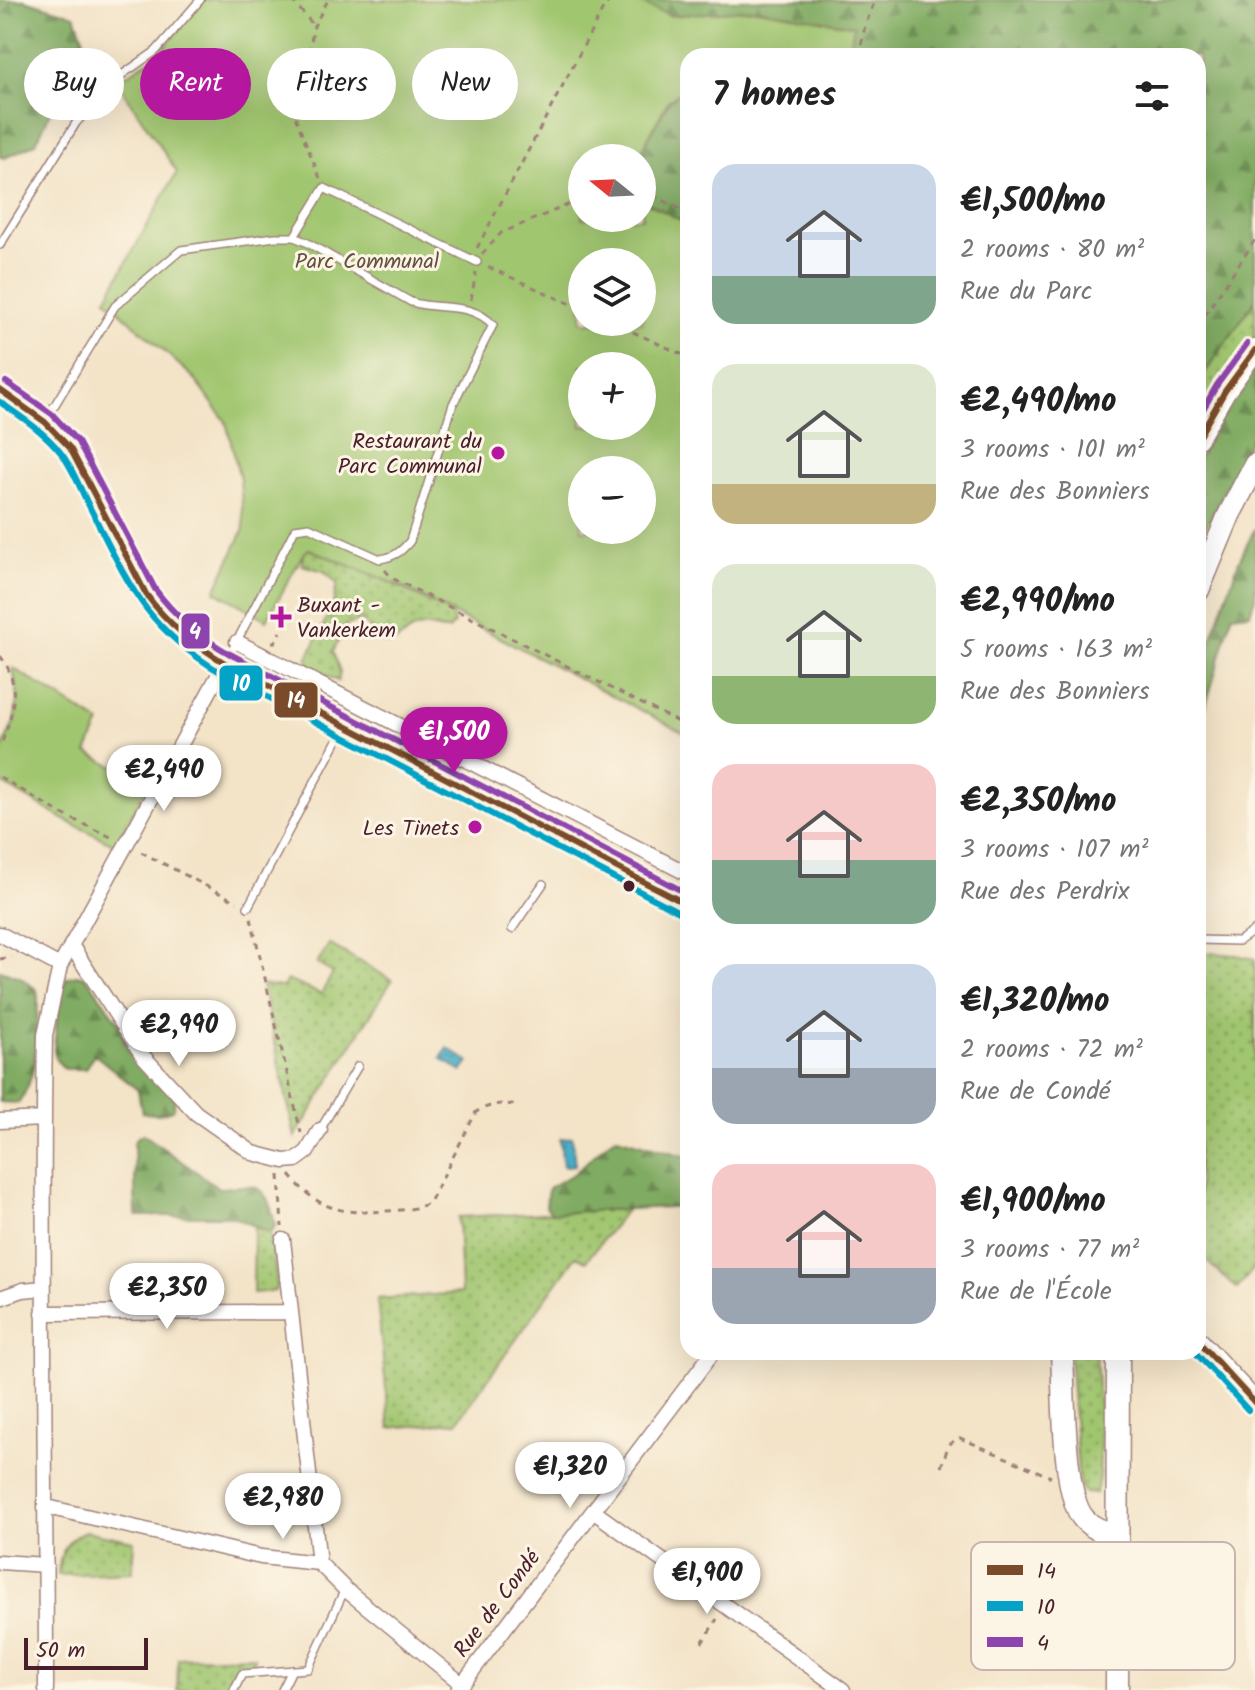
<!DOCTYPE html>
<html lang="en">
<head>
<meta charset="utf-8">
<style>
  :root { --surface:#fff; --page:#f2f2f2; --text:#222; --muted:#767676; --accent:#b5179e }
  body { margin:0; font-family:Kalam,sans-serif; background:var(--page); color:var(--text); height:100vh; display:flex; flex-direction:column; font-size:30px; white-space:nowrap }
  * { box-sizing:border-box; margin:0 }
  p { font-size:26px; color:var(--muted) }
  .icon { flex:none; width:44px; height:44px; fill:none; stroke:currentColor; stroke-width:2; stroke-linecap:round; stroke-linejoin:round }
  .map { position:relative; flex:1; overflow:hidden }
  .details { position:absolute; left:680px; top:48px; width:526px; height:1312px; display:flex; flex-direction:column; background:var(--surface); border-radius:24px; box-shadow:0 8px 32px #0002 }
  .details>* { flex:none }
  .top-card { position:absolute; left:24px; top:48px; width:536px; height:72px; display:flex; gap:16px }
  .needle { width:52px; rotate:288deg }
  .tools { position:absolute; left:568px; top:144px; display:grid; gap:16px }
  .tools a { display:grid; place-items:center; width:88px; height:88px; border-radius:50%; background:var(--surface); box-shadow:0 8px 32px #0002; font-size:40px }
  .scale { position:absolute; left:24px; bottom:20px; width:124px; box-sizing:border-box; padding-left:8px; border:4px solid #4a1f2b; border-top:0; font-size:22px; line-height:28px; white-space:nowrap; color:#4a1f2b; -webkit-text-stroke:6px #fcf5e5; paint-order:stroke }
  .price { position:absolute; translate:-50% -68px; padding:0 18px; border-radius:28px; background:#fff; color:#222; font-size:26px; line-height:52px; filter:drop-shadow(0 2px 4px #0008) }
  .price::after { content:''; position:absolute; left:50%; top:48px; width:24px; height:18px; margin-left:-12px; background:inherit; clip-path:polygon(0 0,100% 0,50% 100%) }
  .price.active { background:var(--accent); color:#fff }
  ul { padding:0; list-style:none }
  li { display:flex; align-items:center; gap:24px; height:200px; padding:0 32px }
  li span { display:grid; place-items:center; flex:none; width:224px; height:160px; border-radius:24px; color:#555 }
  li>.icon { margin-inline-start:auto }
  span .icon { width:96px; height:96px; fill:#fffc; stroke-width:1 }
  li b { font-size:34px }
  h2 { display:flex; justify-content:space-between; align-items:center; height:96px; padding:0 32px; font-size:34px }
  .chip { padding:0 28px; border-radius:36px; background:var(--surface); box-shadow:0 8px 32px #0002; font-size:28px; line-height:72px }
  .chip.active { background:var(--accent); color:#fff }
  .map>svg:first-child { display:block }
</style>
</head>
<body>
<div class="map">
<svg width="1255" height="1690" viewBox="0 0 1255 1690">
  <defs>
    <pattern id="grass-dots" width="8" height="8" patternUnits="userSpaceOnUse" patternTransform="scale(2)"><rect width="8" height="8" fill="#a1c670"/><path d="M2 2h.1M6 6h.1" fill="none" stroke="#85a05c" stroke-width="1.8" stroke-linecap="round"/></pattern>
    <pattern id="forest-firs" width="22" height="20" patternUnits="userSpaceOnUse" patternTransform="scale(2)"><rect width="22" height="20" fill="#80ab62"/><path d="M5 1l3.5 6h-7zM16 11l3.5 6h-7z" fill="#6b8b51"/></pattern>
    <pattern id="water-ripples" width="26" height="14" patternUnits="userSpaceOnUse" patternTransform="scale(2)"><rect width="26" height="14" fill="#45adc4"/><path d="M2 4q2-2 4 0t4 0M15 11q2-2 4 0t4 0" fill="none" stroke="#3c8c9f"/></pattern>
  </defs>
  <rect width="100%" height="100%" fill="#fcf5e5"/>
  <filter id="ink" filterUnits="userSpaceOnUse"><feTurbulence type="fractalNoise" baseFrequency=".0125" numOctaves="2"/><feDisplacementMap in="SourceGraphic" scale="16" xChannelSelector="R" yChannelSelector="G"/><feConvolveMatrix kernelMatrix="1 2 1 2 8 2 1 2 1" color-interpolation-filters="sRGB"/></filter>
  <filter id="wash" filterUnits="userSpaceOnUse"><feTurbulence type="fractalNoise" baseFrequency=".006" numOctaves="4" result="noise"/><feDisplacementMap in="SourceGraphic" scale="32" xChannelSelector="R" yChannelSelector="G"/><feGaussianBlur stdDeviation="1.8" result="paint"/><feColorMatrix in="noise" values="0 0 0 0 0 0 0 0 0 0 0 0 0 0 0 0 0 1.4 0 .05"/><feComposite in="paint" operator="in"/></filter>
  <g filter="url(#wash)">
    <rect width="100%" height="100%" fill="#f3e3c7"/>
    <!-- grass -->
    <path fill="url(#grass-dots)" stroke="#76724e" stroke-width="2" d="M1255,300V337L1207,401L1198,418V383Z
      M309,549L396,585L451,613L454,623L449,630C434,631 429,622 412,630C403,635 395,648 383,642C375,638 370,626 361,620L345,626L333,652L340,672L338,681L312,669L307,659L333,605L337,583L324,571L302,565L303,553Z
      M329,944L392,980L295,1137L262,985L283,987L287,980L321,994L333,973L317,964Z
      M1198,952L1236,955L1255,959V1267L1237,1289L1198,1253Z
      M627,1209L586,1261L576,1256L457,1422L390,1428L377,1299L461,1293L458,1217Z
      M254,1226L270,1233L277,1284L275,1291L253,1293Z
      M1069,1352H1096C1097,1377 1105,1478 1095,1494L1085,1493L1079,1484Z
      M85,1531L134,1541L132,1572L58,1575C59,1554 65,1540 85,1531Z
      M254,1656V1665L238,1667L226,1690H177L178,1658Z"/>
    <!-- forest -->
    <path fill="url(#forest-firs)" stroke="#656546" stroke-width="2" d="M0,0H24L75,15L84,40L36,143L5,158L0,157Z
      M632,0H1255V300L1198,383V56H848L849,50L757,9L671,16Z
      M688,86V224L642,200V158H637L669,101Z
      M1255,366V430L1198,543V458L1229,402Z
      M1255,528V598L1250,613L1232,615L1198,733V676L1239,561Z
      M0,970L20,977L37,990L38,1000C36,1033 40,1076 18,1103L0,1102Z
      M76,975L86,977L175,1099L173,1110L158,1114L142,1113L138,1090L94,1054L85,1069H65L56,1060L54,1050L58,1008L66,978Z
      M143,1134L219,1188C229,1188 237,1186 246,1186C267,1184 272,1210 275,1226L270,1233L231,1216H136L134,1146L135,1139Z
      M617,1137L688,1157V1206L552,1213L546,1207L548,1188L575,1173L609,1141Z"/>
    <!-- green -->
    <path fill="#a1c670" stroke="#76724e" stroke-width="2" fill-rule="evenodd" d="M203,0H632L671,16L757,9L854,26L848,56H688V86L668,101L637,158H582V218H642V200L688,224V735L400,586L309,549L303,554L267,620L215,591L244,529L240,479L226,422L194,378L106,299L177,172L117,81L161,52ZM582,262H642V322H582ZM582,366H642V426H582ZM582,470H642V530H582Z
      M13,668L100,723L87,753L148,784L115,845L65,820L0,782V754L14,722L18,699Z"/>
    <!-- water -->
    <path fill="url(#water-ripples)" stroke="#486678" stroke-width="2" d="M448,1048L469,1062L462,1072L441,1058Z
      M572,1137L575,1165L563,1166L560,1139Z"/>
  </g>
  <g filter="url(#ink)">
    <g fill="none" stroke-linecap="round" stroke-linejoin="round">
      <!-- lane casing -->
      <g stroke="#9e8179" stroke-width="10">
        <path id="lane" d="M294,237L324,188L477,262
          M0,245L76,123L116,79L156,51L200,0
          M45,421L115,306L181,250L275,237H294L306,242L411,302C439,311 471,301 493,325L453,404L410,541C401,552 394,557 380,559L309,527L295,529L226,662
          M248,907L343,729
          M512,929L543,884
          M1198,940L1239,941L1255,930
          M320,1130L358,1066
          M234,1690L242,1674L308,1669L345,1589
          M282,1690L292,1670"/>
      </g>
      <!-- street casing -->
      <g stroke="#9e8179" stroke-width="17">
        <path id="street" d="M237,642L688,874
          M0,934L60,966
          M71,945L143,1056L196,1113L253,1153L284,1161L296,1160L307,1152L320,1130
          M0,1121L44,1119
          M283,1240L319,1563
          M0,1298L23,1290L43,1288
          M43,1313L291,1312
          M47,1507L261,1557L319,1563L345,1589L462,1684
          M593,1511L843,1690
          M0,1562L46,1565
          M46,1690C46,1471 41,1253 45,1035L60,966L225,663
          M458,1690L713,1352"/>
      </g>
      <!-- secondary casing -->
      <g stroke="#9e8179" stroke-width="23">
        <path id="secondary" d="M0,390L45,422L70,448L146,594C166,625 194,645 225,663L688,905
          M1198,438L1225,391L1255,350
          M1198,1341L1255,1403"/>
      </g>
      <!-- primary casing -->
      <g stroke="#9e8179" stroke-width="25">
        <path id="primary" d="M1198,590L1229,515L1255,465
          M1062,1352C1064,1387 1062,1496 1084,1519C1093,1529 1105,1532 1117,1536
          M1117,1690L1118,1352"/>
      </g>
      <!-- path -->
      <path stroke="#9e8179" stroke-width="3" stroke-dasharray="6 6" stroke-linecap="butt" d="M292,0L314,26
        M859,56L865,26L875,0
        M320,178L296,119L314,26L328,0
        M642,190L688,213
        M477,248L604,7L610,0
        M482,254L501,233L582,199
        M488,267L582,309
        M471,300L476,272
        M611,322L688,357
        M1198,325L1255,240
        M385,570L392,578L688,727
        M272,642H275L280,632
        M0,656C23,683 12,718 0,747
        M0,777L62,814L113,838
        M141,852L237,902
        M251,918L301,1133
        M0,959L12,957
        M279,1175L282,1227
        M290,1175C318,1211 343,1214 386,1211C402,1210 416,1210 430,1202L476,1112C491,1104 502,1102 519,1106
        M941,1467L949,1444L960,1438L1051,1477
        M702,1643L717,1619"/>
      <!-- lane -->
      <use href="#lane" stroke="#fff" stroke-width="7"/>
      <!-- street -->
      <use href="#street" stroke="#fff" stroke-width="14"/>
      <!-- secondary -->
      <use href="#secondary" stroke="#fff" stroke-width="20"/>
      <!-- primary -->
      <use href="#primary" stroke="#fff" stroke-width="22"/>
      <!-- bus-1 casing -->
      <g stroke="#fcf5e5" stroke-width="12">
        <path id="bus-1" d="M0,390L45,422L70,448L146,594C167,624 194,644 225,663L688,905
          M1198,438L1225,391L1255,350
          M1198,1341L1255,1403"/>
      </g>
      <!-- bus-2 casing -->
      <g stroke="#fcf5e5" stroke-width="12">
        <path id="bus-2" d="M0,402C21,417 45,432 61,453C72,467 79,486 87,502C127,579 141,625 220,672L683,914
          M1195,1352L1248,1410"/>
      </g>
      <!-- bus-3 casing -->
      <g stroke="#fcf5e5" stroke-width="12">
        <path id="bus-3" d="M6,382L52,414L78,442L155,589C175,617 200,637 230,654L688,894
          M1198,418L1217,385L1247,344"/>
      </g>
      <!-- bus-1 -->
      <use href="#bus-1" stroke="#7a4b2a" stroke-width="6"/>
      <!-- bus-2 -->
      <use href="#bus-2" stroke="#04a2c6" stroke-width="6"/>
      <!-- bus-3 -->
      <use href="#bus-3" stroke="#8e44ad" stroke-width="6"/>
    </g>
  </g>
  <!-- markers -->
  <g fill="#b5179e" stroke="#fcf5e5" stroke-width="3">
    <circle cx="498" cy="453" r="8"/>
    <path d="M277 605h8v8h8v8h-8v8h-8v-8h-8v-8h8z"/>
    <circle cx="475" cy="827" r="8"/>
  </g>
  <circle fill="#4a1f2b" stroke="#fcf5e5" stroke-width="3" cx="629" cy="886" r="7"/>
  <g text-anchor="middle" stroke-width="6" stroke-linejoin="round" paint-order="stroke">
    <!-- park labels -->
    <g font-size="22" fill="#645140" stroke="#fcf5e5">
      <text x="367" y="268">Parc Communal</text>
    </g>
    <!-- poi labels -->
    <g font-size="22" fill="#4a1f2b" stroke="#fcf5e5" text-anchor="end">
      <text x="482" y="448">Restaurant du<tspan x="482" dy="25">Parc Communal</tspan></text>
      <text x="297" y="612" text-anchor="start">Buxant -<tspan x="297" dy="25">Vankerkem</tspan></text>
      <text x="459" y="835">Les Tinets</text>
    </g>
    <!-- street labels -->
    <g font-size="22" fill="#4a1f2b" stroke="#fcf5e5">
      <text transform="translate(496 1603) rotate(-53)" y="8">Rue de Condé</text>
    </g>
  </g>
  <!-- legend -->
  <rect x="971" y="1542" width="264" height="128" rx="12" fill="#fcf5e5" stroke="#c7b5ad" stroke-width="2"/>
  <rect x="987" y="1565" width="36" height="10" fill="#7a4b2a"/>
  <rect x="987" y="1601" width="36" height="10" fill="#04a2c6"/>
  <rect x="987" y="1637" width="36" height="10" fill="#8e44ad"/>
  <g font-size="22" fill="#4a1f2b">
    <text x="1037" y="1578">14</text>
    <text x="1037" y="1614">10</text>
    <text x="1037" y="1650">4</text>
  </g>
  <g stroke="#fcf5e5" stroke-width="3">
    <rect x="180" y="612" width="31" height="38" rx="8" fill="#8e44ad"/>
    <rect x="218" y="664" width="46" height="38" rx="8" fill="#04a2c6"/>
    <rect x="273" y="681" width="46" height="38" rx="8" fill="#7a4b2a"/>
  </g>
  <g font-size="22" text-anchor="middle" font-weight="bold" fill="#fff">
    <text x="195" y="639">4</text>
    <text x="241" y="691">10</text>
    <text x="296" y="708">14</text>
  </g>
</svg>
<div class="tools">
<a><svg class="needle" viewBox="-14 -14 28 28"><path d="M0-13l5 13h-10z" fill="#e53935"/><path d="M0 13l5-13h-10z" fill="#767676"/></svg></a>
<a><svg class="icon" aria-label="layers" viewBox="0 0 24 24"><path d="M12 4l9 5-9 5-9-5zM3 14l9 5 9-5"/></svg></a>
<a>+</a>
<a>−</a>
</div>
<div class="scale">50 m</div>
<b class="price active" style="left:454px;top:775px">€1,500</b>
<b class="price" style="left:164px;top:813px">€2,490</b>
<b class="price" style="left:179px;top:1068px">€2,990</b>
<b class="price" style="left:167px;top:1331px">€2,350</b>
<b class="price" style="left:570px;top:1510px">€1,320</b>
<b class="price" style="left:283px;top:1541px">€2,980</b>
<b class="price" style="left:707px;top:1616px">€1,900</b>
<div class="top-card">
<a class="chip">Buy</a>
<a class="chip active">Rent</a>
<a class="chip">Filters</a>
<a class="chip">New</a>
</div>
<section class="details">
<h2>7 homes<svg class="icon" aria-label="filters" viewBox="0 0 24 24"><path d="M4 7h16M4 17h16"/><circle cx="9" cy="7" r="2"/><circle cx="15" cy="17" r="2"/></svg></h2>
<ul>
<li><span style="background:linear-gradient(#c9d6e8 70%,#7fa58c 0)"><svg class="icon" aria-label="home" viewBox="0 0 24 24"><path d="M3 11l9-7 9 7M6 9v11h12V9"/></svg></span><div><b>€1,500/mo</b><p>2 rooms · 80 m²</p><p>Rue du Parc</p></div></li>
<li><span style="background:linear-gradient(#dfe7d0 75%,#c2b280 0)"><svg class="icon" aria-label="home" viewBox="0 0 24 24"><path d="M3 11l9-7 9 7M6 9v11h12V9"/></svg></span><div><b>€2,490/mo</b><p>3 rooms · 101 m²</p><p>Rue des Bonniers</p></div></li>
<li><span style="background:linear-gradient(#dfe7d0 70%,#8fb573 0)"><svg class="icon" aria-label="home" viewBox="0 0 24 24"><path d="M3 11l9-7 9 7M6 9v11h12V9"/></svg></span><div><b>€2,990/mo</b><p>5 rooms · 163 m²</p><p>Rue des Bonniers</p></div></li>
<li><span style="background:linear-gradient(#f6c9c9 60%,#7fa58c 0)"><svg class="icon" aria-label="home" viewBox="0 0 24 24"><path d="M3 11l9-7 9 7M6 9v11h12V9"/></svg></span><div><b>€2,350/mo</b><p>3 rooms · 107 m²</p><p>Rue des Perdrix</p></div></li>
<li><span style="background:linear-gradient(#c9d6e8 65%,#9aa5b1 0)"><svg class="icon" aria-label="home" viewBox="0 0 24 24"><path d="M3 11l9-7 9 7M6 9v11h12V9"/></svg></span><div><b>€1,320/mo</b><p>2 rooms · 72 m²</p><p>Rue de Condé</p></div></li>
<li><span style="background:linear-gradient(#f6c9c9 65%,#9aa5b1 0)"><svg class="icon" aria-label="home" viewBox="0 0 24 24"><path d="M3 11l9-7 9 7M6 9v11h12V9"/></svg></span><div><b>€1,900/mo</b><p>3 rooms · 77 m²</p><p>Rue de l'École</p></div></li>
</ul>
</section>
</div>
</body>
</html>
